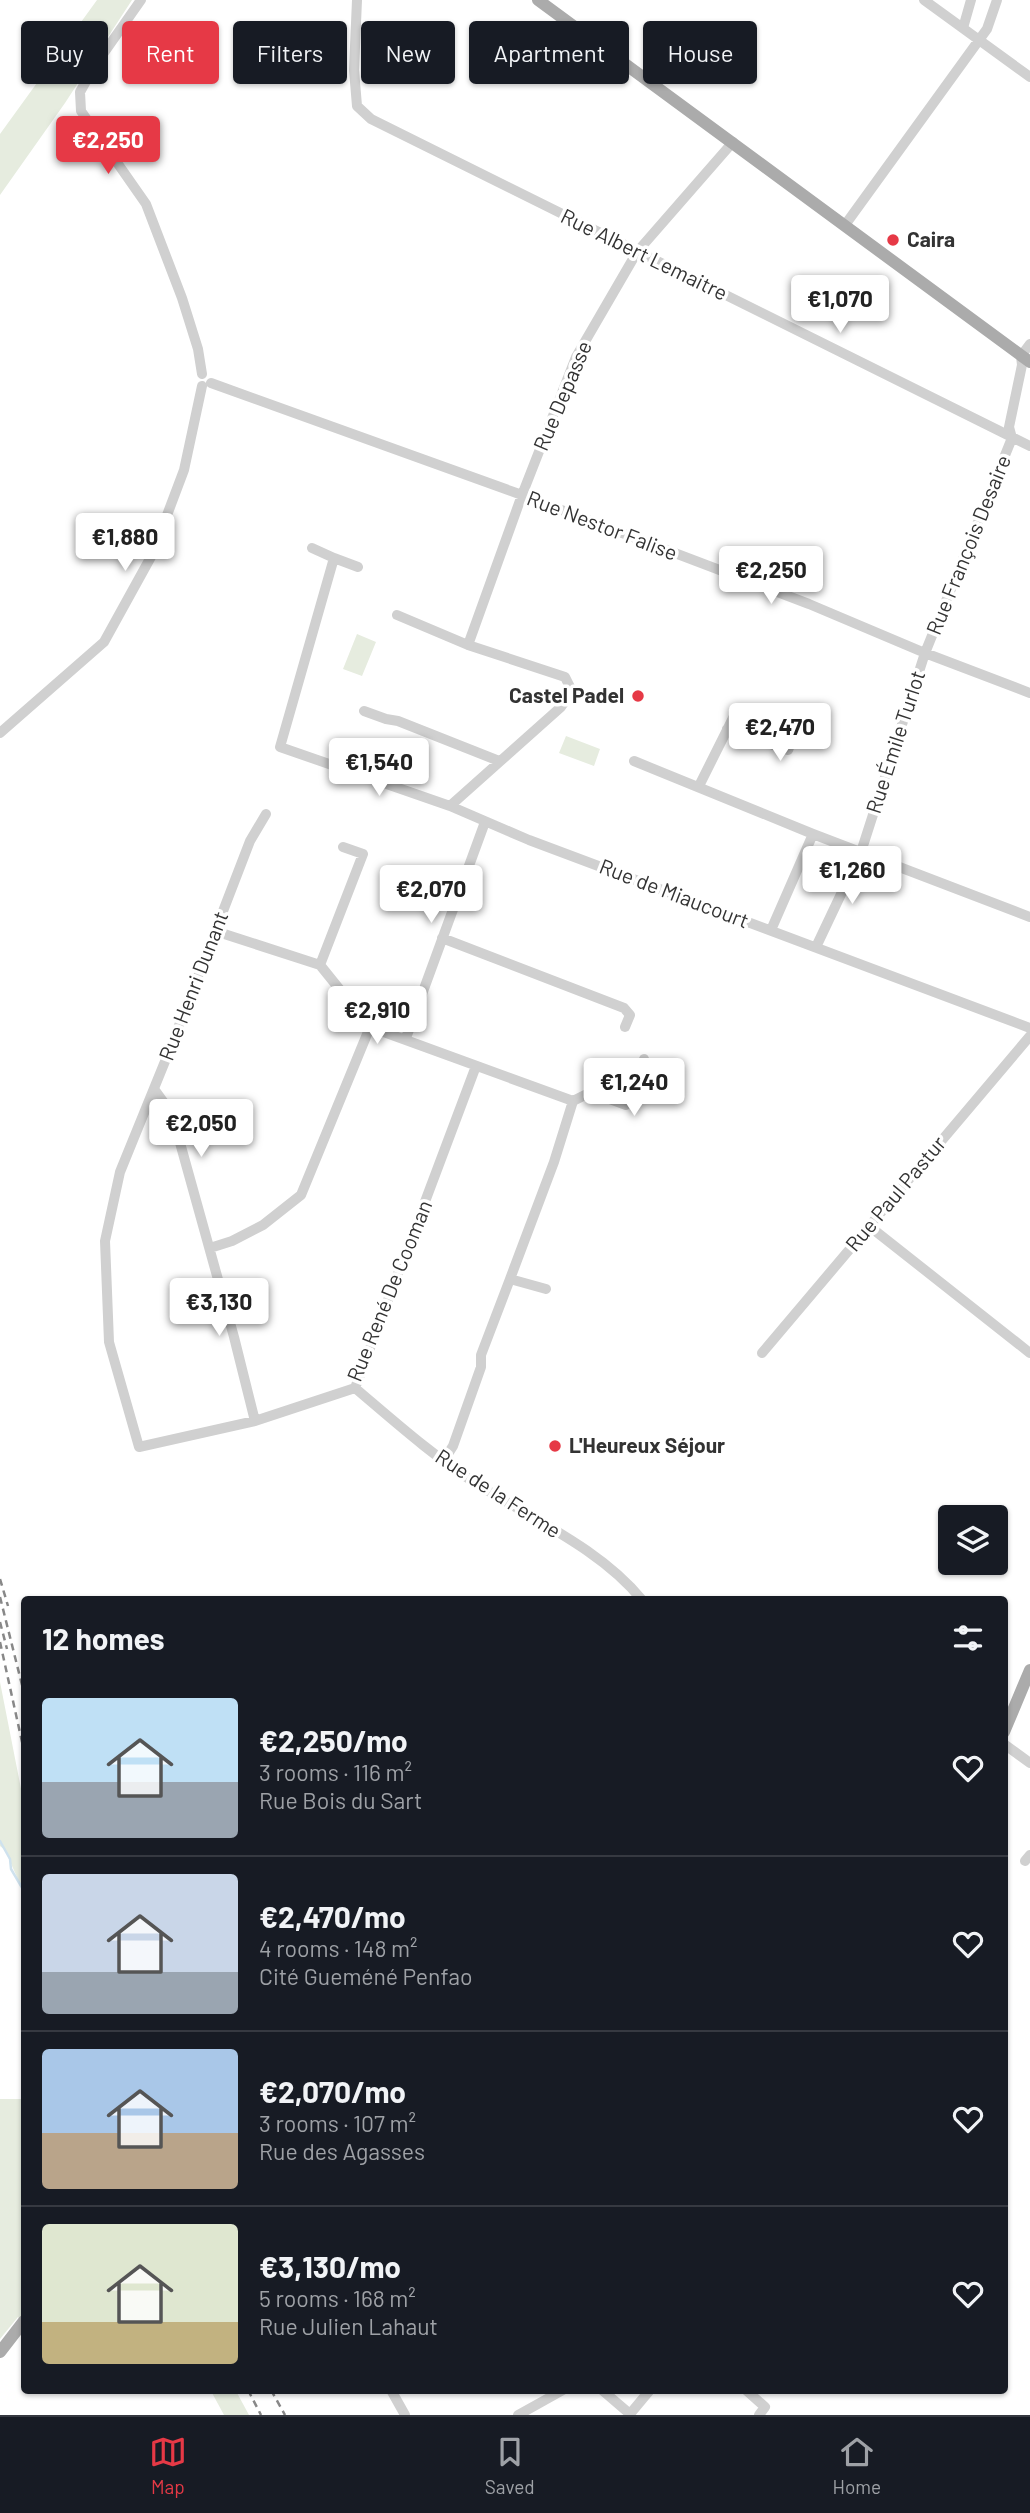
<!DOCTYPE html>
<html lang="en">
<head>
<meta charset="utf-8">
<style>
  :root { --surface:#171b24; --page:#20242c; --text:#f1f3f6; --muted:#9ea1a6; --line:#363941; --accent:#e63946 }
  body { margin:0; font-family:Barlow,sans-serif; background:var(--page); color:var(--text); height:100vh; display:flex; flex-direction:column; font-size:26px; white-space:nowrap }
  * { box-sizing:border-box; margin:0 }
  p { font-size:23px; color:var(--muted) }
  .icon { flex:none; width:38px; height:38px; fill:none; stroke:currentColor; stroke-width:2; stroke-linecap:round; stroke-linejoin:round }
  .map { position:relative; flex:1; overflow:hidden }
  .drawer { position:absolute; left:21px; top:1596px; width:987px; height:798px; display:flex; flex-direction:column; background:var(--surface); border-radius:7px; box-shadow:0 2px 5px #0004 }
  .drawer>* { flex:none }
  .top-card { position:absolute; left:21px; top:21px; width:989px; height:63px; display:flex; gap:14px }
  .tools { position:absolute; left:938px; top:1505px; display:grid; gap:14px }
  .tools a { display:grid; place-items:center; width:70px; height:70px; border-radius:7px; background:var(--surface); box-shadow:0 2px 5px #0004; font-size:35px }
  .price { position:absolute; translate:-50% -60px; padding:0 16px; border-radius:7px; background:#fff; color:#222; font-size:23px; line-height:46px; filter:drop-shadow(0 2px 4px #0008) }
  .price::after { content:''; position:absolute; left:50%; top:42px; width:21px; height:16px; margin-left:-10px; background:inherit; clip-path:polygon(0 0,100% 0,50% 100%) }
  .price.selected { background:var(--accent); color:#fff }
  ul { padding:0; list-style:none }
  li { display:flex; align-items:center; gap:21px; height:175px; padding:0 21px }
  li+li { border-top:2px solid var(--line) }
  li span { display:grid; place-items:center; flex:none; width:196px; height:140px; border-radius:7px; color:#555 }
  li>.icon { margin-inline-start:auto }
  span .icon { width:84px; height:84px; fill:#fffc; stroke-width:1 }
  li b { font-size:30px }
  h2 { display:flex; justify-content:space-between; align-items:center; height:84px; padding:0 21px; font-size:30px }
  .chip { padding:0 24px; border-radius:7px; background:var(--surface); box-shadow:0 2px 5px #0004; font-size:24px; line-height:63px }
  .chip.selected { background:var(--accent); color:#fff }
  .tab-bar { display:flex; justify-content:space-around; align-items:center; height:98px; border-top:2px solid var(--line); background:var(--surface); font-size:19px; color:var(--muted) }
  .tab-bar a { display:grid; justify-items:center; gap:4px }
  .tab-bar .selected { color:var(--accent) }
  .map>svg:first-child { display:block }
</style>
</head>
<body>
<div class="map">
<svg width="1030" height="2415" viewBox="0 0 1030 2415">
  <rect width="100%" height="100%" fill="#fff"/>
  <!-- green -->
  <path fill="#e6ecdf" d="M97,0H132L65,103L0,195V134Z
    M357,634L376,642L362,676L343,669Z
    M566,736L600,749L594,766L559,753Z
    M0,1682L24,1804V1893L5,1850L0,1846Z
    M0,2099H24V2321L23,2323L18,2317L0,2339Z
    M211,2391H236L249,2415H224Z"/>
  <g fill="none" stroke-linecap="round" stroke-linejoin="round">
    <!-- stream -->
    <path stroke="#cfe2ee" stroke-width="2.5" d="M0,1841L10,1859L11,1869L24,1891"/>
    <!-- minor -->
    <path stroke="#d0d0d0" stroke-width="10" d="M141,0L94,67L80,92L81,111L146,204L182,298L198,349L202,374
      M357,0L354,70L357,106L371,119L1030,446
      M924,0L1030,77
      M963,28L971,0
      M845,225L987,29L997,0
      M211,383L522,495L809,604L925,653L1030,693
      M312,548L334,558
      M358,567L334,558L280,747L450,806L529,840L1030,1028
      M397,615L468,645L565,677L572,691L561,707L450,806
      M468,645L522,495L576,357L637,252L733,142
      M364,711L386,719L398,721L499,761
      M727,729L788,750L801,718
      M0,733L104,642L152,555L184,470L202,386
      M634,761L813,834L1030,917
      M699,786L737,710
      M266,814L250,841L168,1054L120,1172L105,1241L109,1342L139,1447L255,1421L355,1388L476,1066
      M771,930L813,834
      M215,931L320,965L370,1027L573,1101
      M442,938L624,1008L630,1015L625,1027
      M816,947L861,852L925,653L1012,438L1009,427L1022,365L1021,356L1030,344
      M320,965L363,854L343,847
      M406,1038L485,822
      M154,1089L172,1114L234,1337L255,1421
      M573,1101L591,1092L626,1105L644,1059
      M869,1226L1030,1353
      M210,1248L232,1241L263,1225L301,1195L370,1027
      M546,1289L510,1279L554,1162L573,1101
      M762,1353L1030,1036
      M355,1388C394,1421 433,1456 477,1484C530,1518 601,1549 642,1600
      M444,1460L453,1446L481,1367V1355L510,1279
      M1004,1744L1030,1763
      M1025,1861L1030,1855
      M391,2390L405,2415
      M602,2390L630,2414L650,2390
      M746,2390L765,2407L759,2415
      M518,2415L563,2390"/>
    <!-- major -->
    <path stroke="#ababab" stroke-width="12" d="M538,0L1030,362
      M1004,1732L1030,1670
      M0,2352L24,2321"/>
    <!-- rail -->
    <path stroke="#888" stroke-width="2.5" stroke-dasharray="7 5" stroke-linecap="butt" d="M0,1579L8,1606
      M0,1597L24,1693
      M0,1622L7,1649
      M0,1642L24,1751
      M248,2390L261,2415
      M271,2390L285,2415"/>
  </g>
  <!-- markers -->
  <g fill="#e63946" stroke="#fff" stroke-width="2.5">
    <circle cx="893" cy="240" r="7"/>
    <circle cx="638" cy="696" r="7"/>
    <circle cx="555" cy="1446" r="7"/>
  </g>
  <g text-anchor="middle" stroke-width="7" stroke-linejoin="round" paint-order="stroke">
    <!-- poi labels -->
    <g font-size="21" font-weight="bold" fill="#333" stroke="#fff" text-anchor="start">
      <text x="907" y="247">Caira</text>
      <text x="624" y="703" text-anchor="end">Castel Padel</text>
      <text x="569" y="1453">L'Heureux Séjour</text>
    </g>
    <!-- street labels -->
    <g font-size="21" fill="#333" stroke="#fff">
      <text transform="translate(644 255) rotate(26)" y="7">Rue Albert Lemaitre</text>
      <text transform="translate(563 396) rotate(-67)" y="7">Rue Depasse</text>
      <text transform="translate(602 526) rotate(21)" y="7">Rue Nestor Falise</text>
      <text transform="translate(969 545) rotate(-68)" y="7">Rue François Desaire</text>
      <text transform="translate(896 742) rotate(-72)" y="7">Rue Émile Turlot</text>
      <text transform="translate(674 894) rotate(21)" y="7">Rue de Miaucourt</text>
      <text transform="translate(194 986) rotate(-69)" y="7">Rue Henri Dunant</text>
      <text transform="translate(896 1194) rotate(-50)" y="7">Rue Paul Pastur</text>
      <text transform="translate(390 1291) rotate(-68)" y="7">Rue René De Cooman</text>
      <text transform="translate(498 1494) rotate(33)" y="7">Rue de la Ferme</text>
    </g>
  </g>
</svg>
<div class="tools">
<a><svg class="icon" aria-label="layers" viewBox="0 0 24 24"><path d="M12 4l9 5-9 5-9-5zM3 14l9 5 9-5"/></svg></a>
</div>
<b class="price selected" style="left:108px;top:176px">€2,250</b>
<b class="price" style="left:840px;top:335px">€1,070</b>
<b class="price" style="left:125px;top:573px">€1,880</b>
<b class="price" style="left:771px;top:606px">€2,250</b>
<b class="price" style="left:780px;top:763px">€2,470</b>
<b class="price" style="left:379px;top:798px">€1,540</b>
<b class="price" style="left:852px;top:906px">€1,260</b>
<b class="price" style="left:431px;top:925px">€2,070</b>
<b class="price" style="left:377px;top:1046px">€2,910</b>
<b class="price" style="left:634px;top:1118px">€1,240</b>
<b class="price" style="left:201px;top:1159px">€2,050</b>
<b class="price" style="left:219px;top:1338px">€3,130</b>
<div class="top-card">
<a class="chip">Buy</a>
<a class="chip selected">Rent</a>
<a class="chip">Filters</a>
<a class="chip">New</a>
<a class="chip">Apartment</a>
<a class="chip">House</a>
</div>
<section class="drawer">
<h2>12 homes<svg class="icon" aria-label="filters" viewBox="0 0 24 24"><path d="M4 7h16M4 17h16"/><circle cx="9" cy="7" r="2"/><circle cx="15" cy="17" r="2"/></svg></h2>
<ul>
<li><span style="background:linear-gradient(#bfe0f5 60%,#9aa5b1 0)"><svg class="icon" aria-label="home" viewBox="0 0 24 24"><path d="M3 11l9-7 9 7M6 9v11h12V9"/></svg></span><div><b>€2,250/mo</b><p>3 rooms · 116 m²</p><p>Rue Bois du Sart</p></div><svg class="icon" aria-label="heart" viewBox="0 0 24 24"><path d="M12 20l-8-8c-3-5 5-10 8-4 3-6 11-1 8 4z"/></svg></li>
<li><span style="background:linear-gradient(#c9d6e8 70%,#9aa5b1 0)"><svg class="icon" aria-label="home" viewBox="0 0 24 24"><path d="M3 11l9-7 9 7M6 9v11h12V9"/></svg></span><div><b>€2,470/mo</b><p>4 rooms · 148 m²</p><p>Cité Gueméné Penfao</p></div><svg class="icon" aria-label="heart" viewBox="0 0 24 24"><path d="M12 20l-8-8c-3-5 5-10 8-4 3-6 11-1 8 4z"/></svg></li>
<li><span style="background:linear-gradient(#a9c7e8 60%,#b9a48a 0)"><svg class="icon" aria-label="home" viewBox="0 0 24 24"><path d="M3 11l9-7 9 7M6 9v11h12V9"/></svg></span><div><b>€2,070/mo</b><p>3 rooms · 107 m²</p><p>Rue des Agasses</p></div><svg class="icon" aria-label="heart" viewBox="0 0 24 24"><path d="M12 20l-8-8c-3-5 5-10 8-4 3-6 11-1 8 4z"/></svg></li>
<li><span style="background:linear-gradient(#dfe7d0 70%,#c2b280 0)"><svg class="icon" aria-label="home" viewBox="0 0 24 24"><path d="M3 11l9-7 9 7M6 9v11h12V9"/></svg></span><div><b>€3,130/mo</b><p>5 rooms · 168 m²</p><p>Rue Julien Lahaut</p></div><svg class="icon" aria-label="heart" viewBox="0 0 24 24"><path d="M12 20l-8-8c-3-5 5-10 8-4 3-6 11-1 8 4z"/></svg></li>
</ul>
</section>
</div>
<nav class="tab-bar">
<a class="selected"><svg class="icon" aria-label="map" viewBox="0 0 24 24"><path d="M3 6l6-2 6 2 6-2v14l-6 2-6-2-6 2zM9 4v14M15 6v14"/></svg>Map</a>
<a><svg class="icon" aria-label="saved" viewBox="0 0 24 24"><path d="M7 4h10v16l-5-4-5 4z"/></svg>Saved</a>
<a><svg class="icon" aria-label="home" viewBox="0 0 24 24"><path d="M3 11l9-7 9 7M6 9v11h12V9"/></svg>Home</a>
</nav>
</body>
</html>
